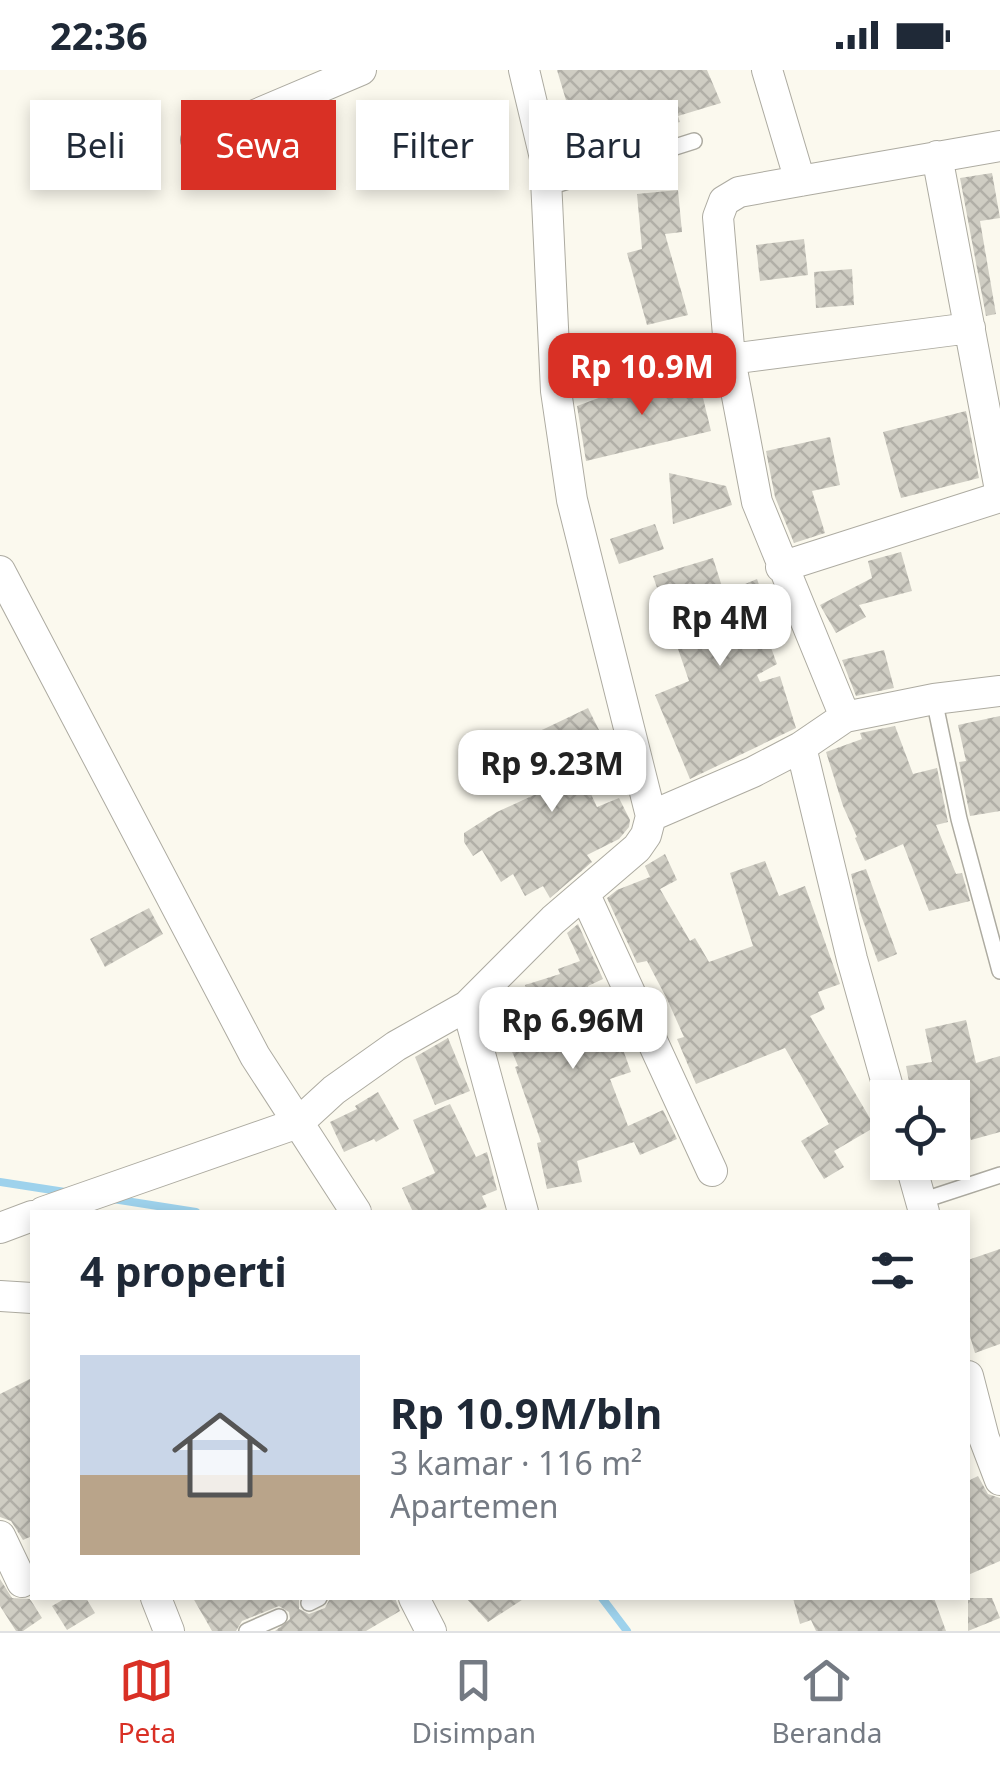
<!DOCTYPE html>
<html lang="id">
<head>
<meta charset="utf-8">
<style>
  :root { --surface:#fff; --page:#f2f2f3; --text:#1f2937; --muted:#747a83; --line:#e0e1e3; --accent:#d93025 }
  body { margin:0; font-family:"Noto Sans",sans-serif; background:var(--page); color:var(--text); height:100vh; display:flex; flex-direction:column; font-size:38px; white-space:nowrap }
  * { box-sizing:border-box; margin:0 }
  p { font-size:32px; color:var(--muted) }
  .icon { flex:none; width:55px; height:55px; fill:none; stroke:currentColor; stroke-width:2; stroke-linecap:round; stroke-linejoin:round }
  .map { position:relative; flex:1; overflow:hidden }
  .drawer { position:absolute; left:30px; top:1140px; width:940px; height:390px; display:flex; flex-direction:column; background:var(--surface); border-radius:0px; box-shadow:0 5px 15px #0003 }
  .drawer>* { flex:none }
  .guide { position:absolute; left:30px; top:30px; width:940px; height:90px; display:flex; gap:20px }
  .fabs { position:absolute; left:870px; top:1010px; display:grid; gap:20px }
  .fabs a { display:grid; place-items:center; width:100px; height:100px; border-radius:0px; background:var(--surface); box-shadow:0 5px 15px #0003; font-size:50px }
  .price { position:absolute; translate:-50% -85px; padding:0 22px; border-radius:20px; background:#fff; color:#222; font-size:32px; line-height:65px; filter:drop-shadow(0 2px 5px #0008) }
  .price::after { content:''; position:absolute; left:50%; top:60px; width:30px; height:22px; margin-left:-15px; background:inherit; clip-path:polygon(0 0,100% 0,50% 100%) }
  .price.on { background:var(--accent); color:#fff }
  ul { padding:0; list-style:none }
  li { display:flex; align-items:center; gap:30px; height:250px; padding:0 50px }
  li+li { border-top:2px solid var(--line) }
  li span { display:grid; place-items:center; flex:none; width:280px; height:200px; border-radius:0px; color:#555 }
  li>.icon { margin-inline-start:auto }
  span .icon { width:120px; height:120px; fill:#fffc; stroke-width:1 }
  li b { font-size:42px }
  h2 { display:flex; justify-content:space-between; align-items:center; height:120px; padding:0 50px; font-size:42px }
  .chip { padding:0 35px; border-radius:0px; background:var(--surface); box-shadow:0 5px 15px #0003; font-size:35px; line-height:90px }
  .chip.on { background:var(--accent); color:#fff }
  .status { display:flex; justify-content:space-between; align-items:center; height:70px; padding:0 50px; background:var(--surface); direction:ltr }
  .status svg { height:28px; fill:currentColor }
  .tab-bar { display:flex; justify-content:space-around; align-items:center; height:140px; border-top:2px solid var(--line); background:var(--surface); font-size:28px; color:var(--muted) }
  .tab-bar a { display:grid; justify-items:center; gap:5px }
  .tab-bar .on { color:var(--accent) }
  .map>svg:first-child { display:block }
</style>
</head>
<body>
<div class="status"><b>22:36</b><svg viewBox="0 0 49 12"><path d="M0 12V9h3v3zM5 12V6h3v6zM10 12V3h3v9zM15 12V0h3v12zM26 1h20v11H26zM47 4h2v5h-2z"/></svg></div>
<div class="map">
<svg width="1000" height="1561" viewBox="0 0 1000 1561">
  <defs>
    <pattern id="building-cross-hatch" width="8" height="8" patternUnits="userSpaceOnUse" patternTransform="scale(2.5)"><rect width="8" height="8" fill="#cfcdc3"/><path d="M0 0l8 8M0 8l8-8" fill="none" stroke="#b1afa7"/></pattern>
  </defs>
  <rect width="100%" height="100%" fill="#fbf9ee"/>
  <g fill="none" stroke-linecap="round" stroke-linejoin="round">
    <!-- stream -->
    <path stroke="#9ed2ec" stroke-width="8" d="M0,1112L65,1122
      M113,1129L196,1142
      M602,1528L627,1561"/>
  </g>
  <!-- building -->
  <path fill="url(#building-cross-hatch)" d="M557,0H707L721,33L678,46L680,52L639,62L617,71L621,82L585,94Z
    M992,103L1000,148L980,151L996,244L986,246L960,108Z
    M678,120L682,162L665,164L688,245L647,255L627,183L642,179L637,124Z
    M804,169L808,205L760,211L756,175Z
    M852,199L854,235L816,238L814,202Z
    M698,307L711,361L586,391L577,336L631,316L633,322Z
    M966,341L979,408L901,428L883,362Z
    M830,367L840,415L812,421L825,463L794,473L775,427L766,381Z
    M669,403L726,416L732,435L673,454Z
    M655,454L664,479L619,494L610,469Z
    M901,482L912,521L859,535L866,547L836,563L820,535L872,508L868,491Z
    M713,488L724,523L757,509L768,541L759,545L777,594L757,605L760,612L780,606L796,658L690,709L655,625L689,611L653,506Z
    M884,580L894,618L856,626L842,590Z
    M588,638L604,670L573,685L597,737L619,728L630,750L629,757L619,769L587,785L592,792L550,828L543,816L525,826L513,804L501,812L482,780L473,786L464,772V763L497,742L547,719L523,669Z
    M1000,646V741L970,746L959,692L966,691L958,655Z
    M895,656L913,704L937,698L948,752L936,755L956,804L962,803L970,831L929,841L903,774L865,791L855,768L857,767L843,736L826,682L862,669L860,663Z
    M665,784L677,810L660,819L690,871L695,868L709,892L753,876L730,803L765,791L779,826L805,816L840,914L818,922L825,939L810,946L875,1057L834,1081L844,1097L824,1109L801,1071L829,1054L785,978L696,1014L677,969L684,967L667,929L647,891L637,893L607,828L617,820L650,807L645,796Z
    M866,799L897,884L878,892L861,845L851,804Z
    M149,838L163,864L105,897L90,869Z
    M578,854L603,909L588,916L606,964L616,960L631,1002L610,1009L628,1056L663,1040L677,1069L640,1085L634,1072L577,1091L582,1112L547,1119L537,1073L541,1072L515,997L518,996L496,943L529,929L525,915L560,904L558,899L580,891L567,863Z
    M966,950L976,993L1000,986V1062L971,1070L959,1024L912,1028L906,996L932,992L925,959Z
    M448,968L470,1021L435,1035L415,987Z
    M378,1022L399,1059L376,1072L374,1069L344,1082L330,1052L357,1039L355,1036Z
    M450,1034L476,1087L487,1082L497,1120L482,1126L487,1137L474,1142H413L402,1118L435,1103L413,1050Z
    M1000,1179V1274L975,1283L968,1260V1190Z
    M32,1308V1466L23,1470L11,1451L0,1447V1324Z
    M978,1406L988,1424L1000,1428V1491L968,1505V1411Z
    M0,1509L12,1528L30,1529L42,1548L23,1561H16L0,1536Z
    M66,1528H86L95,1543L67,1560L52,1536Z
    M193,1528H299V1539L309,1544L325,1538L330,1528H395L400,1541L366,1561H275L290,1549L289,1542L279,1536L242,1551L236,1561H212Z
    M466,1528H525L488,1552Z
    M793,1528H934L946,1561H816L811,1550L800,1554Z
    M968,1528H992L1000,1548L968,1561Z"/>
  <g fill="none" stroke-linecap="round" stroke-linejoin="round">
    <!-- lane casing -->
    <g stroke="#adaba1" stroke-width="18">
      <path id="lane" d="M546,118L694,71
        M934,629L959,749L1000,901
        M921,1131L1000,1105
        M309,1533L319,1528
        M247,1561L279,1547"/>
    </g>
    <!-- street casing -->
    <g stroke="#adaba1" stroke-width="32">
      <path id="street" d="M767,0L800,111L739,122L724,131L718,147L730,289L757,432L845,647
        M196,70L361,0
        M937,86L1000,420
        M800,111L1000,76
        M730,289L970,258
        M781,497L1000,427
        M0,501L255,986L356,1142
        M801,677L845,647L934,629L1000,621
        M651,746L753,702L801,677L852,889L891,1028
        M585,825L712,1101
        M467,936L523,1142
        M910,1092L924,1142
        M43,1142L298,1053L334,1020L396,976L467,936L553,850L637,778L646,765L651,746L572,430L556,321L545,88L524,0
        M0,1158L32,1146
        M0,1226L32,1228
        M968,1306L984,1368L1000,1410
        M0,1466L22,1512
        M156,1528L169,1561
        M414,1528L431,1561"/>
    </g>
    <!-- lane -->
    <use href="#lane" stroke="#fff" stroke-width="15"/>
    <!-- street -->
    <use href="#street" stroke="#fff" stroke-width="30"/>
  </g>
</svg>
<div class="fabs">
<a><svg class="icon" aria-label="locate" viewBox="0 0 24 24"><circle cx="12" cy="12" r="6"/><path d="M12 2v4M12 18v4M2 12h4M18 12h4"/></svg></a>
</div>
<b class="price on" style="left:642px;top:348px">Rp 10.9M</b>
<b class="price" style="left:720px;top:599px">Rp 4M</b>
<b class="price" style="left:552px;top:745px">Rp 9.23M</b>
<b class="price" style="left:573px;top:1002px">Rp 6.96M</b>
<div class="guide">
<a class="chip">Beli</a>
<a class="chip on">Sewa</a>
<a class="chip">Filter</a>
<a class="chip">Baru</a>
</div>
<section class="drawer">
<h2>4 properti<svg class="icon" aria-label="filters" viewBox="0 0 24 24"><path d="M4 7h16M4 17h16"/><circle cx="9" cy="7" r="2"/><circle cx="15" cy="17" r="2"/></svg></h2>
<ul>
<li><span style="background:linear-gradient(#c9d6e8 60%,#b9a48a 0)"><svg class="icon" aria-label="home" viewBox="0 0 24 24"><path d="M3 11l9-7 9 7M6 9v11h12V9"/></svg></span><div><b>Rp 10.9M/bln</b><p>3 kamar · 116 m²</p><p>Apartemen</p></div></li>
</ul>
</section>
</div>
<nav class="tab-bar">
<a class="on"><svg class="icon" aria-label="map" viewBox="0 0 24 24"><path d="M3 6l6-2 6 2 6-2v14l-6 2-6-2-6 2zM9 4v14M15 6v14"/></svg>Peta</a>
<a><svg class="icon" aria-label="saved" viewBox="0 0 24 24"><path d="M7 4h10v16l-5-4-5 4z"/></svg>Disimpan</a>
<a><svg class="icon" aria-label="home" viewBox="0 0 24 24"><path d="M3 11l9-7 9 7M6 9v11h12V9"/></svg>Beranda</a>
</nav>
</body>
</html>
